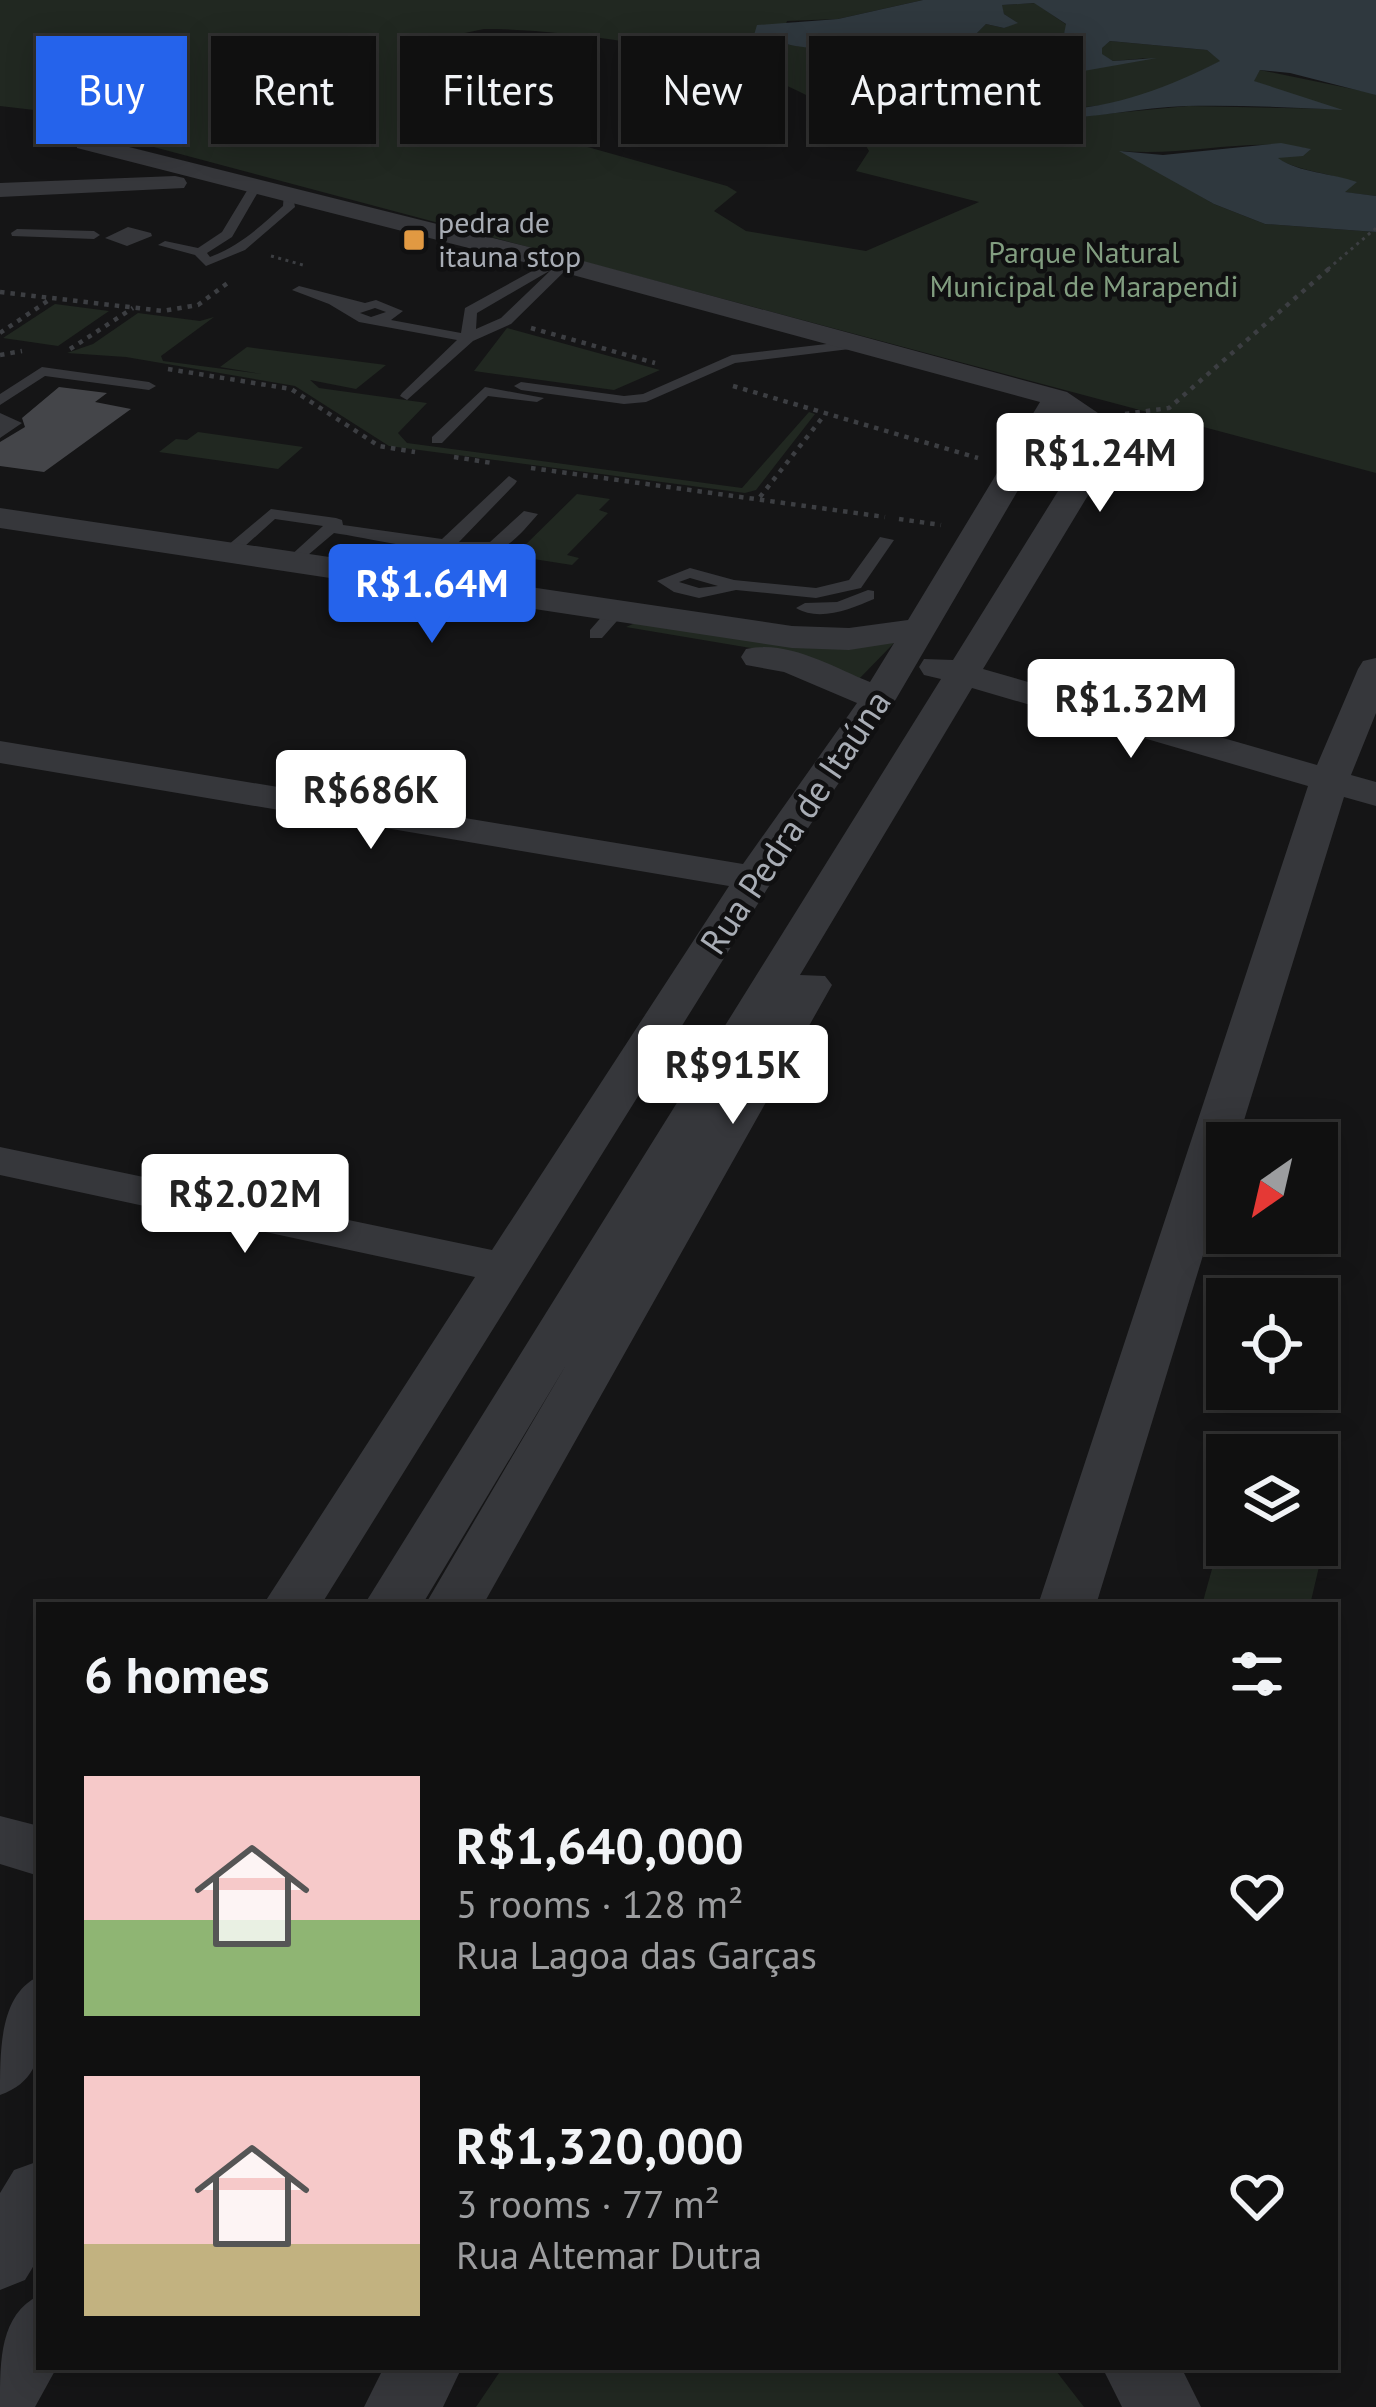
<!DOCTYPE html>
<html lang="en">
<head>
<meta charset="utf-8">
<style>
  :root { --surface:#101010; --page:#191919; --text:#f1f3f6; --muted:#9c9d9f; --line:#303030; --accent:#2563eb }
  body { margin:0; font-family:"PT Sans",sans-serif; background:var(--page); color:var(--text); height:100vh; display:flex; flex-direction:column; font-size:45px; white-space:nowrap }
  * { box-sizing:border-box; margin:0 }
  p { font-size:39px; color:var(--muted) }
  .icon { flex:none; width:66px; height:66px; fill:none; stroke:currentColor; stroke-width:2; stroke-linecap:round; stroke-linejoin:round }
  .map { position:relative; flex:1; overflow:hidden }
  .side { position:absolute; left:36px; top:1602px; width:1302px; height:768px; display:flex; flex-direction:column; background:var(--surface); border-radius:0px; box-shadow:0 6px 30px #0003,0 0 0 3px var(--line) }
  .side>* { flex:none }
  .banner { position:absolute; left:36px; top:36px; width:1305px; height:108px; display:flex; gap:24px }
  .needle { width:78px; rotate:214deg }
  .buttons { position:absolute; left:1206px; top:1122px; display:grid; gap:24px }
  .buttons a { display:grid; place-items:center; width:132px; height:132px; border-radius:0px; background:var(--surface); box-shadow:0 6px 30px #0003,0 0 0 3px var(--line); font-size:60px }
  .price { position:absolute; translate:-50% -102px; padding:0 27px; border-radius:12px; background:#fff; color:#222; font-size:39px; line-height:78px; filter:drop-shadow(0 3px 6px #0008) }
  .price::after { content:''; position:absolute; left:50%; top:72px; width:36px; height:27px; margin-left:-18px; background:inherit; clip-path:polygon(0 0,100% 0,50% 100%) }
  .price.on { background:var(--accent); color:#fff }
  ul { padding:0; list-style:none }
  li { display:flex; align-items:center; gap:36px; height:300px; padding:0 48px }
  li span { display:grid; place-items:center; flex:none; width:336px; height:240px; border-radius:0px; color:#555 }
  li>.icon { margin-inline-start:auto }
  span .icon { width:144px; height:144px; fill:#fffc; stroke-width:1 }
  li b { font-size:51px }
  h2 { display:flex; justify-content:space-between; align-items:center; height:144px; padding:0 48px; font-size:51px }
  .pill { padding:0 42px; border-radius:0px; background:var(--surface); box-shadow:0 6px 30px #0003,0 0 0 3px var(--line); font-size:42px; line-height:108px }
  .pill.on { background:var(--accent); color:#fff }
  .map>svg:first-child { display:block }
</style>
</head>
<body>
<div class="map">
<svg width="1376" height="2407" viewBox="0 0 1376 2407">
  <rect width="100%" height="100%" fill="#151516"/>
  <!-- green -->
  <path fill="#212821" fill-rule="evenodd" d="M0,0H923L838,19L787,21L779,44L937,58L935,81L967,94L979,107L1073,117L1188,106L1335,109L1253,81L1260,70L1372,93L1376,95V196L1343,192L1355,183C1329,172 1300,172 1276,158L1310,149C1250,136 1185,157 1122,151L1214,204L1265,224L1376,232V473L60,122V113L0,106ZM484,29C579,29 822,59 869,151L856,171L979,202L866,251L746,231L714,211L737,192L727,186L445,107L424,78L455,35Z
    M1035,3L1067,25L1064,34H976L986,24L1004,28L1016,22L1004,14L1001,5Z
    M1110,41L1207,50L1221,61C1201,70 1181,82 1160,91C1110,110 1030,116 983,93L993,82C1030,77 1042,60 1086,62L1079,70L1148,58L1113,61L1102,55L1101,48Z
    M55,304L109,311L58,346L3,338Z
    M138,313L200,321L214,317L161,356L163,361L262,374L220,367L247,347L386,365L356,389L310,380L319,388L427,403L398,433L407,443L742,488L809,412L815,414L756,490L745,493L389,446L295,386L126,357L67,353L93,344Z
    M507,328L660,370L614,390L474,371Z
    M198,432L303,447L278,469L159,452L176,439L187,440Z
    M577,494L610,499L599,510L608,513L567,555L579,558L572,565L514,556Z
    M640,621L894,643L859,679L793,655L626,627Z
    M1227,1515V1545H1317V1517L1330,1520L1310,1605H1202Z
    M503,2367H1053L1084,2407H476Z"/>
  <!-- water -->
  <path fill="#2f383e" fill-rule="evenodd" d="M923,0H1376V95L1290,73L1260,70L1254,81L1343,110C1291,107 1237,105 1185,106C1121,108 1045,132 983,108C970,103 953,88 935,81L936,58C875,48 813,57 754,35L757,25L838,19ZM1034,3L1066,24L1064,34L977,33L986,24L1004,28L1018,23L1004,14L1002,5ZM1110,41L1207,50L1220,61C1152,96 1057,131 983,93L993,82C1028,77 1045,60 1084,62L1078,72L1157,58L1113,61L1102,54V48Z
    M1281,143L1311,149L1303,156L1278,158C1299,173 1332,173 1357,182L1345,192L1376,196V232L1265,224L1214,204L1119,151L1163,155Z"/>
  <!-- building -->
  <path fill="#444549" d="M59,387L107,393L95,402L131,409L44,472L0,466V442L25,427L22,418Z"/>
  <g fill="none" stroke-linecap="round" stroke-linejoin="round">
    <!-- path-far1 -->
    <path stroke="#3c3e42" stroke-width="3" stroke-dasharray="3 4.5" stroke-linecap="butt" d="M271,256L303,265
      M1328,269L1376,228"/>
    <!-- path -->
    <path stroke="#3c3e42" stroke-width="4.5" stroke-dasharray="4.5 6" stroke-linecap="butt" d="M0,292L163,311L198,305L229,282
      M531,328L655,363
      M0,333L52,298
      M70,349L133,308
      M0,355L22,351
      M168,369L291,389L379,446L415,452
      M733,386L978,458
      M1125,414L1169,408L1332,266
      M454,457L492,463
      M531,468L885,517
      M760,497L826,413
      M899,519L941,525"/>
    <!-- lane -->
    <path fill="#36373b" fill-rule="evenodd" d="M251,184L261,187L232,237L207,253L210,257C239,246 260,227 283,206L284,191H292L295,207L245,250L206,266L195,255L158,245L165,241L198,248L222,232Z
      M128,227L151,233L152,236L127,246L105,238Z
      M17,229L94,231L100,235L94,239L12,236L11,233Z
      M554,259L572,264L511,324L473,341L407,400L400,396L402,393L457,340L359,322L329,304L292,290L299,286L365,303L376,300L403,311L391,320L461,333L465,308ZM551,270L501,318L476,329L477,313ZM375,308L386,312L371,317L360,313Z
      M861,340L866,341V347L735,363L646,402L624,404L521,390L514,386L521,382L624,396L643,394L732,355Z
      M42,367L149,382L156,386L149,390L45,376L0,405V394Z
      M485,387L544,398L537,402L488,396L442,443H432V437Z
      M0,413L22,423L0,438Z
      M509,476L517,481L515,484L459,542H490L524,511L538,514C527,527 511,546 495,552C469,561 368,538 334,533L295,566L289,565V557L323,526L275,519L235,555L221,551L271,509L336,518L342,520L343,525L442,539Z
      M880,537L894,540L861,588L816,598L736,590L699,598L674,592L657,581L690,568L734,580L816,588L849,580ZM690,578L718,586L699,588L679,582Z
      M868,590L874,591V599C851,609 819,622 796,608L805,603L837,602Z
      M618,604L624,605V613L602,638H590V630L612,605Z"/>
    <!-- street -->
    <path fill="#36373b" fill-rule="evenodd" d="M85,136L565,256L1067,392L1098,413L1115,437L1110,459L983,669L1317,765L1358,669L1363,661L1376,658V713L1351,775L1376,782V806L1344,797L1237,1143H1227V1177L1096,1605H1038L1308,786L972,688L800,975L825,976L832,985L483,1605H425L566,1365L422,1605H364L941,679L924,675L919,667L924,659L953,660L1078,459L1085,437L1062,415L896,699L774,878L321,1605H263L475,1277L0,1175V1147L492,1250L729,886L0,763V741L743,864L857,703L784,672L746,665L741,657L746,649C787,639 833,667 870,682L894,643L849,650L792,648L0,528V508L792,626L849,628L908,620L1040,402L547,268L77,148V138Z
      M175,176L184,178L187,183L184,188L0,197V183Z
      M0,1816L39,1826V1876L0,1864Z
      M39,1976C39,2025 54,2076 0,2095C0,2047 0,1995 39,1976Z
      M39,2161V2257L25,2280L0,2290V2193L14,2170Z
      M39,2295V2367H57L35,2407H0C0,2357 0,2316 39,2295Z
      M384,2367H462L443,2407H364Z
      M1102,2367H1181L1201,2407H1122Z"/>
  </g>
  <!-- markers -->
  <rect fill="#e19942" stroke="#101011" stroke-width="4.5" x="402" y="228" width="24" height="24" rx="6"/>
  <g text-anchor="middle" stroke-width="9" stroke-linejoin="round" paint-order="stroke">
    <!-- far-poi labels -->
    <g font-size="30" fill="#a8adb5" stroke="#101011" text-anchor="start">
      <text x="438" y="233">pedra de<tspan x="438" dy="34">itauna stop</tspan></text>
    </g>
    <!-- far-park labels -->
    <g font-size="30" fill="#829e80" stroke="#101011">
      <text x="1084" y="263">Parque Natural<tspan x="1084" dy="34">Municipal de Marapendi</tspan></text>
    </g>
    <!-- street labels -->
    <g font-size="36" fill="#a8adb5" stroke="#101011">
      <text transform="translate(795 822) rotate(-56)" y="13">Rua Pedra de Itaúna</text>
    </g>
  </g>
</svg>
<div class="buttons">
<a><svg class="needle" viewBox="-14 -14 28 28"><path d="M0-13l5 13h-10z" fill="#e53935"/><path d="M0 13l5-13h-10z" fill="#9c9d9f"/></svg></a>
<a><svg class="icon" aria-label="locate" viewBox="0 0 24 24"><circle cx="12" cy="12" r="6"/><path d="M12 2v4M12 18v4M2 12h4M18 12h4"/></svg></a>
<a><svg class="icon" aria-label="layers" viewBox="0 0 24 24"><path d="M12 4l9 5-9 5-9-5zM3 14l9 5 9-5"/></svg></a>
</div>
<b class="price" style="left:1100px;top:515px">R$1.24M</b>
<b class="price on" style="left:432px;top:646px">R$1.64M</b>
<b class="price" style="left:1131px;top:761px">R$1.32M</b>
<b class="price" style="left:371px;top:852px">R$686K</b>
<b class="price" style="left:733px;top:1127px">R$915K</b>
<b class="price" style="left:245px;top:1256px">R$2.02M</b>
<div class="banner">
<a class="pill on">Buy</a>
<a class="pill">Rent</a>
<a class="pill">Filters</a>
<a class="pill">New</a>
<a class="pill">Apartment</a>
</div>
<section class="side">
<h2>6 homes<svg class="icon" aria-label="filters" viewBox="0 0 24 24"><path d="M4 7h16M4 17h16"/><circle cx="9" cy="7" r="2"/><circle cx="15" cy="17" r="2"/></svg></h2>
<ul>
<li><span style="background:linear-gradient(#f6c9c9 60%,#8fb573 0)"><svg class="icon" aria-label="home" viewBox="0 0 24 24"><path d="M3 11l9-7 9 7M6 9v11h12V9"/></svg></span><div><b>R$1,640,000</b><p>5 rooms · 128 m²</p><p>Rua Lagoa das Garças</p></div><svg class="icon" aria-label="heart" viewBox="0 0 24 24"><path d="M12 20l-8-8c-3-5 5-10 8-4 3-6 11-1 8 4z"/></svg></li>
<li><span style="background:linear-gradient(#f6c9c9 70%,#c2b280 0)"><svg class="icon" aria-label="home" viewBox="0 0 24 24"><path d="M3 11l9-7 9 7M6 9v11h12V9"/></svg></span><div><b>R$1,320,000</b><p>3 rooms · 77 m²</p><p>Rua Altemar Dutra</p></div><svg class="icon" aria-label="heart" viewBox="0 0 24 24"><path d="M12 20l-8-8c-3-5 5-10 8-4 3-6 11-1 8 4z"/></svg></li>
</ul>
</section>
</div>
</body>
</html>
